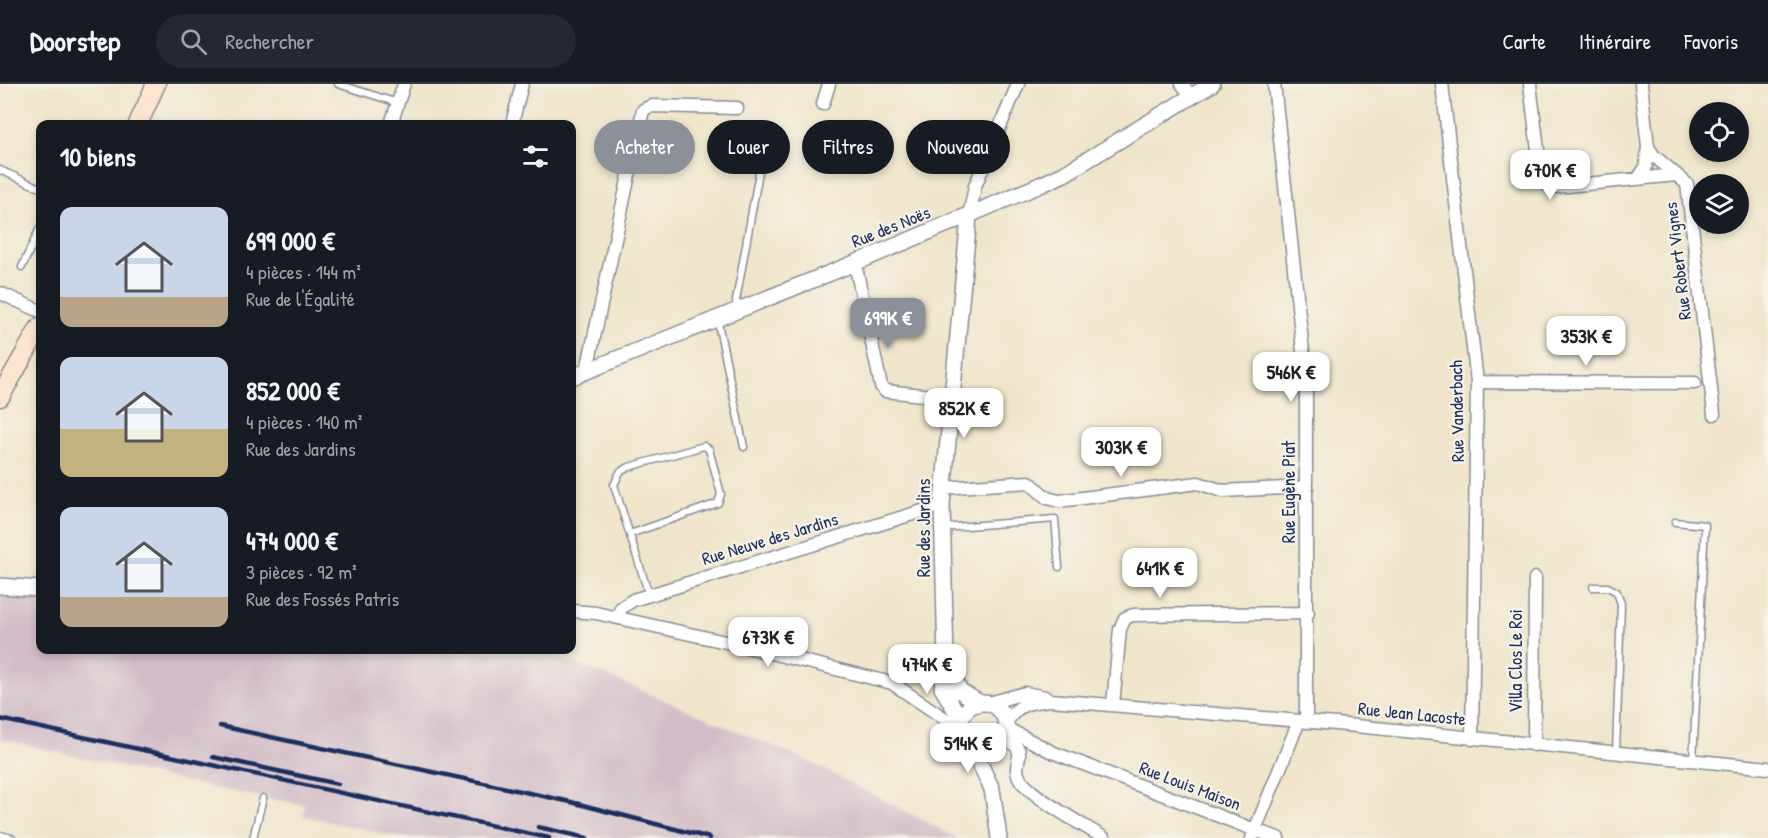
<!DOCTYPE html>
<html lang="fr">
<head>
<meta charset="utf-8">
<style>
  :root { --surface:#171b24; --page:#242831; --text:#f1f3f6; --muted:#9ea1a6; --line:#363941; --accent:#8c9099 }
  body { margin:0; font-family:"Patrick Hand",sans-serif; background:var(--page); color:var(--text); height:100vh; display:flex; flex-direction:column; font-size:22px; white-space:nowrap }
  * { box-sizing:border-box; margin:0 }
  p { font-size:20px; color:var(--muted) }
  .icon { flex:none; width:33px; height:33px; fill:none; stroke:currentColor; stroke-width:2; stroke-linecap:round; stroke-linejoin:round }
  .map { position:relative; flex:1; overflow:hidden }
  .details { position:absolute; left:36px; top:36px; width:540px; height:534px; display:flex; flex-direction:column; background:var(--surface); border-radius:12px; box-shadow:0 3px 9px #0003 }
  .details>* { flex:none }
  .banner { position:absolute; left:594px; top:36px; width:570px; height:54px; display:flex; gap:12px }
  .controls { position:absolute; left:1689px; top:18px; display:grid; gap:12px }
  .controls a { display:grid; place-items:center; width:60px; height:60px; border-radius:50%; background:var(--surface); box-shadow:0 3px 9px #0003; font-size:30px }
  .price { position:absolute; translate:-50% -51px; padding:0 14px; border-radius:12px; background:#fff; color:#222; font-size:20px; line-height:39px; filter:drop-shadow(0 2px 3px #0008) }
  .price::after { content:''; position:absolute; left:50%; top:36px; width:18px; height:14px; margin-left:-9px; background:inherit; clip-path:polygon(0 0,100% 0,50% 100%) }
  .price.on { background:var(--accent); color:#fff }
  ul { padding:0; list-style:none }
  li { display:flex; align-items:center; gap:18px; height:150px; padding:0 24px }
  li span { display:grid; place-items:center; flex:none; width:168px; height:120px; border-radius:12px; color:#555 }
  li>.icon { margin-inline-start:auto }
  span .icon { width:72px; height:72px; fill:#fffc; stroke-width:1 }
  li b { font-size:26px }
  h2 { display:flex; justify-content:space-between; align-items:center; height:72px; padding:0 24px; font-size:26px }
  .chip { padding:0 21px; border-radius:27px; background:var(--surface); box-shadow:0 3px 9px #0003; font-size:21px; line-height:54px }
  .chip.on { background:var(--accent); color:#fff }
  header { display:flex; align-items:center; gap:36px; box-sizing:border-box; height:84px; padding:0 30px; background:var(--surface); border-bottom:2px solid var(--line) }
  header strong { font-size:28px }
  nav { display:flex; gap:33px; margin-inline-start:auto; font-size:21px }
  .search { width:420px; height:54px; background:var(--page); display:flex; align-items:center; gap:15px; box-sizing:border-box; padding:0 21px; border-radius:33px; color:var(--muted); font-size:22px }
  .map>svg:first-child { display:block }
</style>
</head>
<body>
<header>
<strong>Doorstep</strong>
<div class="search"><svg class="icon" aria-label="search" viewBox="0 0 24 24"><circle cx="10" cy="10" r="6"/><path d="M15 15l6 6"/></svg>Rechercher</div>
<nav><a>Carte</a><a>Itinéraire</a><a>Favoris</a></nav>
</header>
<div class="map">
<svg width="1768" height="754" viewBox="0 0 1768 754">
  <rect width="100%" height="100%" fill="#f7f3e8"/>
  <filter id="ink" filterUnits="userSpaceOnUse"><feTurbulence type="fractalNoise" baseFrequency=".0167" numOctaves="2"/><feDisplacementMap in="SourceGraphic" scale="12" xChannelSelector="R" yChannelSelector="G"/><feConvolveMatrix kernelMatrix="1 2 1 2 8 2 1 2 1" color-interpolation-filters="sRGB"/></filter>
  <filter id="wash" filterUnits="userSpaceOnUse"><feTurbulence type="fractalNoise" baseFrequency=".008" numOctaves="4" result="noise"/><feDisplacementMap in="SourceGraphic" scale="24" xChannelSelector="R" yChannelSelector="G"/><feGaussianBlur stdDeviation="1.35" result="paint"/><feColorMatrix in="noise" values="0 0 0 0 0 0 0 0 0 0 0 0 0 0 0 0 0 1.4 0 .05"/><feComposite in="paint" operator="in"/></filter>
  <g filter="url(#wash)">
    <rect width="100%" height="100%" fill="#f0e5ca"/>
    <!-- industrial -->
    <path fill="#d2bdc8" d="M0,513H40V566H538L608,592L810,678L957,754H402L303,732L305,721L222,706L0,655Z"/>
  </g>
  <g filter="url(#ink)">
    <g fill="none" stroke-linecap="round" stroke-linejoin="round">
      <!-- service casing -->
      <g stroke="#868a94" stroke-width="9">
        <path id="service" d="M338,0L398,19
          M0,86L40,104
          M22,183L40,144
          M737,225L736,217L760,82
          M717,234L744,363
          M1675,438L1705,441L1693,676
          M942,444L1055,435L1059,483
          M630,450L718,419L721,410L709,365L704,362L629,383L620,388L614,401L649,511
          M1593,503H1608L1617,508L1621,520L1616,669
          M0,751L12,754
          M253,754L263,714"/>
      </g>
      <!-- minor casing -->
      <g stroke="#868a94" stroke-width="15">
        <path id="minor" d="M1182,0L1191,12
          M1274,0L1306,295V638
          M1442,0L1477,298L1472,655
          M1530,0L1541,91L1547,100L1557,103L1676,91
          M1641,0L1648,63L1653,71L1687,100L1714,330
          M823,20L829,0
          M391,40L404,0
          M512,40L522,0
          M1638,95L1646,83L1648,63
          M969,133L975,102L1018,0
          M855,179L881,302L885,307L951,314
          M0,209L40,227
          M587,286L643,26L651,22L737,24
          M1477,298L1695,299
          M942,404L1029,398L1047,414L1059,417L1198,399L1223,407L1307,403
          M572,527L596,529L739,561L892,599L960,645
          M618,534L621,524L633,516L942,421
          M989,619L1025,609L1045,613
          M1113,621L1120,545L1125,534L1133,531L1308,529
          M1006,639C1018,619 1030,618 1051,616L1336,640L1768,684
          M1006,644L1052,668L1255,746L1299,637
          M1003,654C1034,668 1009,676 1020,695C1030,712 1085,742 1104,754
          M1534,661L1535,494
          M1252,754L1255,746L1278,754"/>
      </g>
      <!-- tertiary casing -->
      <g stroke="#868a94" stroke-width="18">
        <path id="tertiary" d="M572,293L855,179L1040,101L1064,90L1212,0
          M0,502L40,505
          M947,579L960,607L980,619
          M960 642a23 23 0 1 1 46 0a23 23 0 1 1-46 0Z
          M961,636L942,604L946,576L942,421L969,133
          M971,661L992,705L999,754"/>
      </g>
      <!-- secondary casing -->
      <g stroke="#868a94" stroke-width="21">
        <path id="secondary" d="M138,40L156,0
          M0,313L40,243"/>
      </g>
      <!-- service -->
      <use href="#service" stroke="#fff" stroke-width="6"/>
      <!-- minor -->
      <use href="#minor" stroke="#fff" stroke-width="12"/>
      <!-- tertiary -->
      <use href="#tertiary" stroke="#fff" stroke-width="15"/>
      <!-- secondary -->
      <use href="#secondary" stroke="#fce5cf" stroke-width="18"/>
      <!-- rail -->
      <path stroke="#1b2f5e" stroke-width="4.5" d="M0,635L549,754
        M220,642L571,718L710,754
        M213,673L338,700
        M538,743L587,754"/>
    </g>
  </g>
  <g text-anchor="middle" stroke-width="4.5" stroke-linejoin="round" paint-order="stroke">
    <!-- street labels -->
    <g font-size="18" fill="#1b2f5e" stroke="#f7f3e8">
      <text transform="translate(891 143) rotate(-22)" y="6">Rue des Noës</text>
      <text transform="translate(1678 177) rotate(-97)" y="6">Rue Robert Vignes</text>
      <text transform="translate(1457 327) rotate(-91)" y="6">Rue Vanderbach</text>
      <text transform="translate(1289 408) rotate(-90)" y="6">Rue Eugène Piat</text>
      <text transform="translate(924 444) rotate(-90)" y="6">Rue des Jardins</text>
      <text transform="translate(770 455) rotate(-17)" y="6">Rue Neuve des Jardins</text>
      <text transform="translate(1516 577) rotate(-90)" y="6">Villa Clos Le Roi</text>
      <text transform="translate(1412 630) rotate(6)" y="6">Rue Jean Lacoste</text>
      <text transform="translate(1190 702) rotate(21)" y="6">Rue Louis Maison</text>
    </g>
  </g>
</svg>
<div class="controls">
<a><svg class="icon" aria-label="locate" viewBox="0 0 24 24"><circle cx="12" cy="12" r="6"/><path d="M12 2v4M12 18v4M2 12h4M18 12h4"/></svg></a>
<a><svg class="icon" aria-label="layers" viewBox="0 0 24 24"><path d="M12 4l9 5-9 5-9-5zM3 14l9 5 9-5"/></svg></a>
</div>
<b class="price" style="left:1550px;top:117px">670K €</b>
<b class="price on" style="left:888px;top:265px">699K €</b>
<b class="price" style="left:1586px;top:283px">353K €</b>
<b class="price" style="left:1291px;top:319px">546K €</b>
<b class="price" style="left:964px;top:355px">852K €</b>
<b class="price" style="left:1121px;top:394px">303K €</b>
<b class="price" style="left:1160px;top:515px">641K €</b>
<b class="price" style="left:768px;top:584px">673K €</b>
<b class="price" style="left:927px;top:611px">474K €</b>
<b class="price" style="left:968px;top:690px">514K €</b>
<div class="banner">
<a class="chip on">Acheter</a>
<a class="chip">Louer</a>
<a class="chip">Filtres</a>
<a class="chip">Nouveau</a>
</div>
<section class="details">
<h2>10 biens<svg class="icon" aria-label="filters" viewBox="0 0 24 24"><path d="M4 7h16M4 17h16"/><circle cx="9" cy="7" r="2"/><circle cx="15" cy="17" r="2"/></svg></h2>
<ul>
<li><span style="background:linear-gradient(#c9d6e8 75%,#b9a48a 0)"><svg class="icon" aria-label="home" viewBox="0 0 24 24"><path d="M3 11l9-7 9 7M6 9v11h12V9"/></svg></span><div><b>699 000 €</b><p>4 pièces · 144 m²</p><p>Rue de l'Égalité</p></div></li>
<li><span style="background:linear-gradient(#c9d6e8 60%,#c2b280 0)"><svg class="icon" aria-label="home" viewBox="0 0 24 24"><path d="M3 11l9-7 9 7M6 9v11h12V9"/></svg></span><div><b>852 000 €</b><p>4 pièces · 140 m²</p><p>Rue des Jardins</p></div></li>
<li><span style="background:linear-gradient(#c9d6e8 75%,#b9a48a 0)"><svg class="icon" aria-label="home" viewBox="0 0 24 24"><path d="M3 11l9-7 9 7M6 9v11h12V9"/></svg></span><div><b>474 000 €</b><p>3 pièces · 92 m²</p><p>Rue des Fossés Patris</p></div></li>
</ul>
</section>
</div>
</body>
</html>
